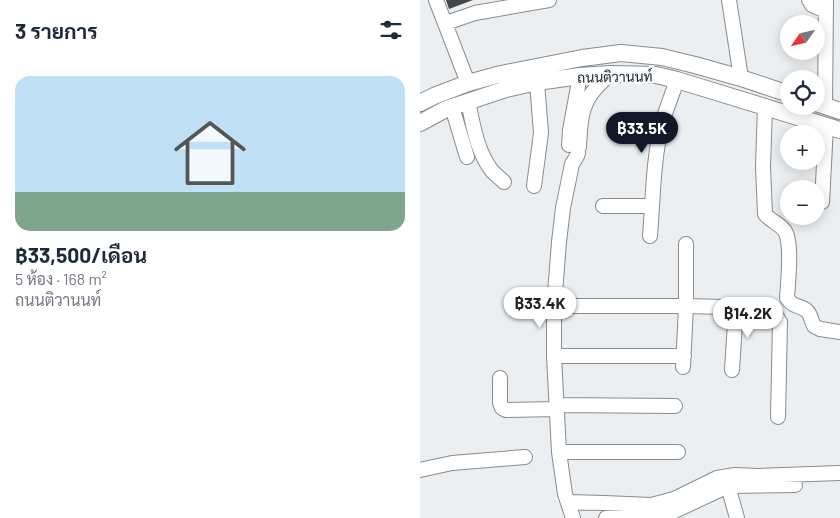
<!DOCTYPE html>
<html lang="th">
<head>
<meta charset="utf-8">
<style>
  :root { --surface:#fff; --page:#f2f2f3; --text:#1f2937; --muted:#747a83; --accent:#111827 }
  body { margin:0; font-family:Barlow,Sarabun,sans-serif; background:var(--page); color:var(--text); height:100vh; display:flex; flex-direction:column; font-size:19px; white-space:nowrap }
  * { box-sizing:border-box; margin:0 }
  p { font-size:16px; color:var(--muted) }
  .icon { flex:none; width:28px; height:28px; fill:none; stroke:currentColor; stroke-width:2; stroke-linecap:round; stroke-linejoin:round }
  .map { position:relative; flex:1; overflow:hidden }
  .drawer { display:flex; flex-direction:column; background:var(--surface); width:420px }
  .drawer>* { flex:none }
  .needle { width:32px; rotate:236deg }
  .controls { position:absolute; left:360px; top:15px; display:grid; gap:10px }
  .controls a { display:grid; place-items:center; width:45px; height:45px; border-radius:50%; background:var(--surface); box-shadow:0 2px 12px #0003; font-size:25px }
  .price { position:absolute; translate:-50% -42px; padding:0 11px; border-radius:18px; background:#fff; color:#222; font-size:16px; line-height:32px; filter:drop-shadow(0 1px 2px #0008) }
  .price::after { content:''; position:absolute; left:50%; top:30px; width:15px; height:11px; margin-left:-8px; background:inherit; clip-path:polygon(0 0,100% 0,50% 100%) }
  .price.active { background:var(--accent); color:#fff }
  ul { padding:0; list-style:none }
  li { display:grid; align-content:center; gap:10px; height:265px; padding:0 15px }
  li span { display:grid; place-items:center; height:155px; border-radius:15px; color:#555 }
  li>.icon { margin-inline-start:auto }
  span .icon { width:90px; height:90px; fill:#fffc; stroke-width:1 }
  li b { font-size:21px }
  h2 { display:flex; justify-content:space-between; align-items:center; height:60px; padding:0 15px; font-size:21px }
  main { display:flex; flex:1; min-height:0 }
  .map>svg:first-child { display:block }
</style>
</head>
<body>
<main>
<section class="drawer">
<h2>3 รายการ<svg class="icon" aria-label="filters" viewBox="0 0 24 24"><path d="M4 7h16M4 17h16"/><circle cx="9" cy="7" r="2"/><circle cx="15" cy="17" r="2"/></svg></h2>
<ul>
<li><span style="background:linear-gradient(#bfe0f5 75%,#7fa58c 0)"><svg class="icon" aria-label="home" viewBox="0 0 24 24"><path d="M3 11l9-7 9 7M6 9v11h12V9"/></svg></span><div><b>฿33,500/เดือน</b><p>5 ห้อง · 168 m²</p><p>ถนนติวานนท์</p></div></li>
</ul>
</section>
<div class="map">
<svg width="420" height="518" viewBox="0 0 420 518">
  <rect width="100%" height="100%" fill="#ebeff1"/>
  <!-- building -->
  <path fill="#444749" d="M26,0H53L29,9Z"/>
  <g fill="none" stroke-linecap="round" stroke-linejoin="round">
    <!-- minor casing -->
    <g stroke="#898c8e" stroke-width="16">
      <path id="minor" d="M16,0L48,83
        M309,0L321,78
        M389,0L392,5L406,11
        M26,23L55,13L129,0
        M48,101C53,125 57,152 72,171C76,175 80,178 84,182
        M345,106L343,167L345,214C351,222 362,224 366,233C372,247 368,282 367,298C374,309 380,304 387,311C391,314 391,321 394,326L400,329L420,332
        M405,106L406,0
        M32,107L47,157
        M149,145L150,130L160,76
        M159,147C160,131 160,113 168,99C173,89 182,82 190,74
        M114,186L121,133L117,82
        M402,202L406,126
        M183,206H232
        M230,236C233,200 233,159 242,124C246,109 252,95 257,80
        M134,306H266L344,308L354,313L360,322L358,417
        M134,356H264
        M263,367L266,306V244
        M312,370L316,307
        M80,378V403L82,408L86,410L136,409
        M136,405L255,406
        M139,452H258
        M0,470L32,463L105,457
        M308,486L317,518
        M148,502L184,503L231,505L254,499L297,478L315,475L338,476L420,473
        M153,518L145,494L139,452L134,356V306L139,242L143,208L152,164L157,156L158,153
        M186,518L244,516L308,486L375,485"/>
    </g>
    <!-- major casing -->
    <g stroke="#898c8e" stroke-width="18">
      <path id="major" d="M0,103L14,96L48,83L81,74L162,58L201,53L242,57L275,65L321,78L369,94
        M396,103L420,111
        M0,123L24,110L32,107L86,89L117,82L160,76L190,74L236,75L257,80L420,130"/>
    </g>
    <!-- minor -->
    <use href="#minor" stroke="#fff" stroke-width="14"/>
    <!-- major -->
    <use href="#major" stroke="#fff" stroke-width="16"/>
  </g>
  <g text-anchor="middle" stroke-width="5" stroke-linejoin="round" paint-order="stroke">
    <!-- street labels -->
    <g font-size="14" fill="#1f2021" stroke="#f8fcff">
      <text transform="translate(195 77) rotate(-1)" y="5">ถนนติวานนท์</text>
    </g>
  </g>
</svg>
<div class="controls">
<a><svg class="needle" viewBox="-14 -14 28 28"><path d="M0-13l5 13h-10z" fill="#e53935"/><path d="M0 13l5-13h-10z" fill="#747a83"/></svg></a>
<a><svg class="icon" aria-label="locate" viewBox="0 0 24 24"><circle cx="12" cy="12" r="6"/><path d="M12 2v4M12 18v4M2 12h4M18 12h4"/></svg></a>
<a>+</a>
<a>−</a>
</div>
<b class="price active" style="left:222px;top:154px">฿33.5K</b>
<b class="price" style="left:120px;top:329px">฿33.4K</b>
<b class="price" style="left:328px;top:339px">฿14.2K</b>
</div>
</main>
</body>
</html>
